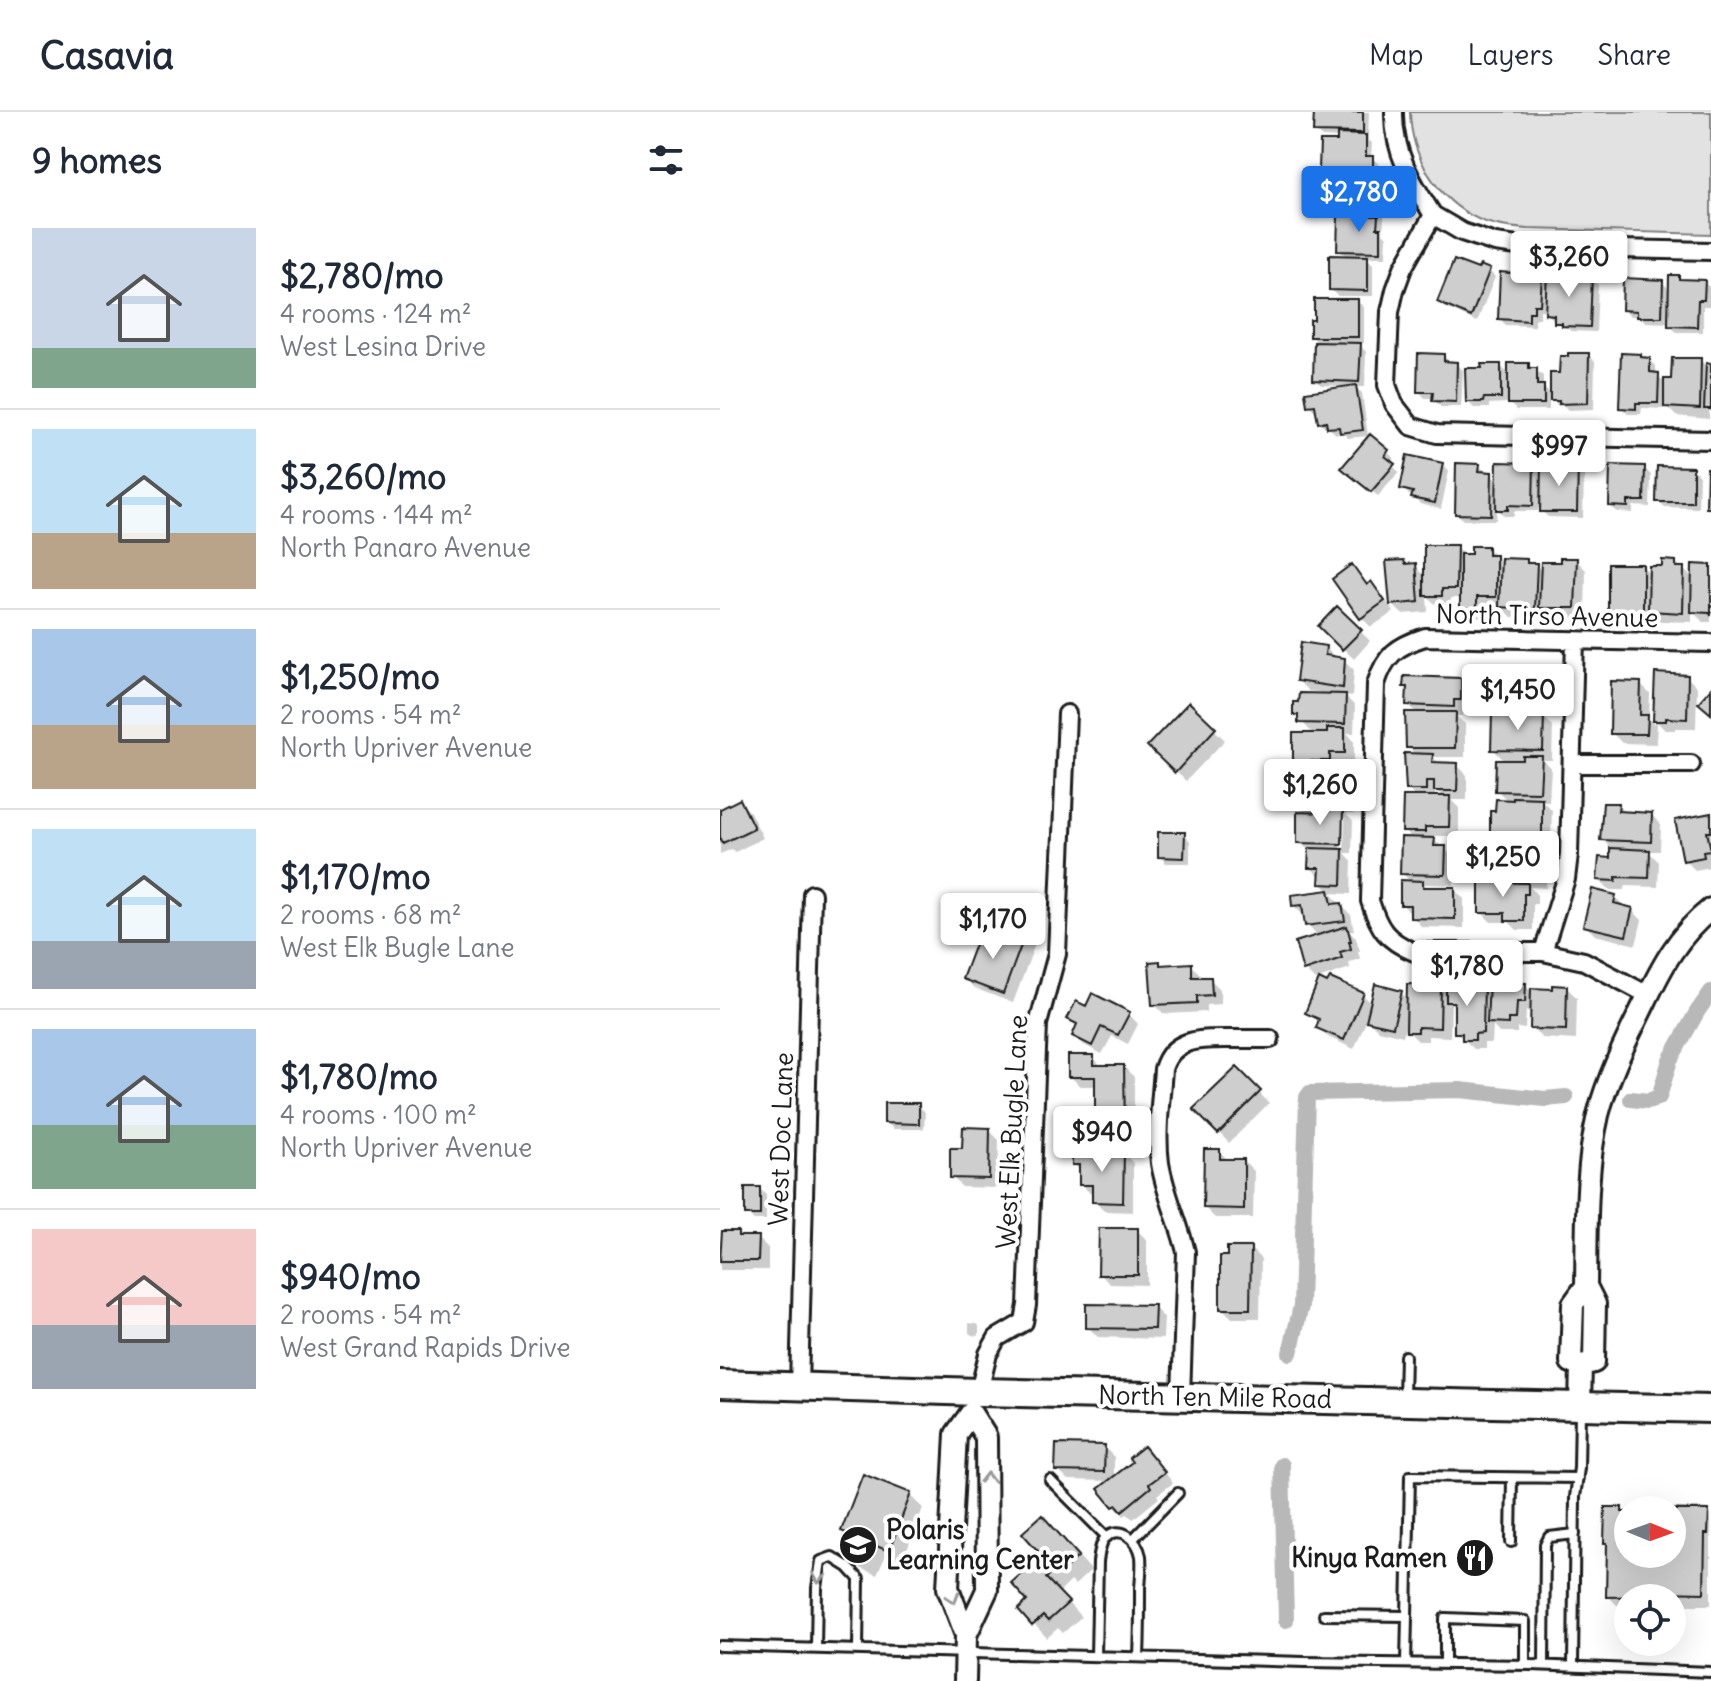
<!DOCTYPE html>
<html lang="en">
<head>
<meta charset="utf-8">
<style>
  :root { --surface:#fff; --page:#f2f2f3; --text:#1f2937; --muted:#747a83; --line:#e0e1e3; --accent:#1a73e8 }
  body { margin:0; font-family:Delius,sans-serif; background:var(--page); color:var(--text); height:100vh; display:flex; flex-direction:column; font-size:30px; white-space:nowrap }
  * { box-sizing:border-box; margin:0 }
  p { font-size:26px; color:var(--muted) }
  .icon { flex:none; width:44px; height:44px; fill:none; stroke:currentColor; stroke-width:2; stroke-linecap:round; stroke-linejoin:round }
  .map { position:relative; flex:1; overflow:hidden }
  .side { display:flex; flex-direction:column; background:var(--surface); width:720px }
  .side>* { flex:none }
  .needle { width:52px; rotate:91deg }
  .fabs { position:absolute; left:894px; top:1384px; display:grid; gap:16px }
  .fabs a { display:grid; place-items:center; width:72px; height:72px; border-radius:50%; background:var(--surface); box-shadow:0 8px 32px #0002; font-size:40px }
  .price { position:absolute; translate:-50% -68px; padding:0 18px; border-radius:8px; background:#fff; color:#222; font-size:26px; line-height:52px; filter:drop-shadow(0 2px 4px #0008) }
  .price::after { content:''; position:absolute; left:50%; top:48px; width:24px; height:18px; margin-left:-12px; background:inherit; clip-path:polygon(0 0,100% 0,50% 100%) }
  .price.selected { background:var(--accent); color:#fff }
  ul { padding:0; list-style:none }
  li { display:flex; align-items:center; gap:24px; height:200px; padding:0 32px }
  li+li { border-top:2px solid var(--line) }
  li span { display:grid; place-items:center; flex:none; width:224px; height:160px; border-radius:0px; color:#555 }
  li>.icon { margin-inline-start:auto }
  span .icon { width:96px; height:96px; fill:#fffc; stroke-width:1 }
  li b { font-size:34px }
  h2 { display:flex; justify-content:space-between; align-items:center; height:96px; padding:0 32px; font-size:34px }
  header { display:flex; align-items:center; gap:48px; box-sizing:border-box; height:112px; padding:0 40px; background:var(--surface); border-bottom:2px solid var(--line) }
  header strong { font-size:38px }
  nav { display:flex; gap:44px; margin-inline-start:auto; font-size:28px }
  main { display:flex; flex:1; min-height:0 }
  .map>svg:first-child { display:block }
</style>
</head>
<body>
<header>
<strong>Casavia</strong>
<nav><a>Map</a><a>Layers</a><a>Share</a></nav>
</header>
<main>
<section class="side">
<h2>9 homes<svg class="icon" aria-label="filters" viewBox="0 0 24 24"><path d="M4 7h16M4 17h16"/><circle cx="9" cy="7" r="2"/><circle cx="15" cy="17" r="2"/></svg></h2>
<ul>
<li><span style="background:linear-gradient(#c9d6e8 75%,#7fa58c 0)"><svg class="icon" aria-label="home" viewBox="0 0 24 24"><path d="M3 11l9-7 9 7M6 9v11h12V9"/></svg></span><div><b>$2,780/mo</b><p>4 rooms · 124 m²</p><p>West Lesina Drive</p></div></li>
<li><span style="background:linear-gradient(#bfe0f5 65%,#b9a48a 0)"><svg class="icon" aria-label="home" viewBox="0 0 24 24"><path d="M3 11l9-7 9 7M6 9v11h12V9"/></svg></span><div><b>$3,260/mo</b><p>4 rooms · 144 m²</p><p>North Panaro Avenue</p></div></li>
<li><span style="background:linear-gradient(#a9c7e8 60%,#b9a48a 0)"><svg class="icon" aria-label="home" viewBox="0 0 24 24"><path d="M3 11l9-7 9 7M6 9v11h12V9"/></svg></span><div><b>$1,250/mo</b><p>2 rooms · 54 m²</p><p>North Upriver Avenue</p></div></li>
<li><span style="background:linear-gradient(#bfe0f5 70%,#9aa5b1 0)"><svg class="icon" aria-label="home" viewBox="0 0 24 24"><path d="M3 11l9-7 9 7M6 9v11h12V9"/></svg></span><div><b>$1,170/mo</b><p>2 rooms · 68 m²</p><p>West Elk Bugle Lane</p></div></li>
<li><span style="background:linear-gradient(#a9c7e8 60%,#7fa58c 0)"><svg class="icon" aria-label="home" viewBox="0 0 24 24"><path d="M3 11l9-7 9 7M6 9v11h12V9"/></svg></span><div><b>$1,780/mo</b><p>4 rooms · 100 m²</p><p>North Upriver Avenue</p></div></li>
<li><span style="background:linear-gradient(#f6c9c9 60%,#9aa5b1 0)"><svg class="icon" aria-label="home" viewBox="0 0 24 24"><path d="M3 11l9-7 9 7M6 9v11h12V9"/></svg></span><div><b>$940/mo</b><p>2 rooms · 54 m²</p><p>West Grand Rapids Drive</p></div></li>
</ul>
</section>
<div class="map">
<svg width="991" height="1569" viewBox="0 0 991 1569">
  <rect width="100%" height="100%" fill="#fff"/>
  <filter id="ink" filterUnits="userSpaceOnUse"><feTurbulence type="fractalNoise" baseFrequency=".0125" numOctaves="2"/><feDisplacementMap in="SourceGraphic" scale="16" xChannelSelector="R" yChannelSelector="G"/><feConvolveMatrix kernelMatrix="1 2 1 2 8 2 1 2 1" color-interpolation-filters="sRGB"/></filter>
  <g filter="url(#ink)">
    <!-- green -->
    <path fill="#e2e2e2" stroke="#7f7f7f" stroke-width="2" d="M690,0H991V122L808,117C791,116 774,114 758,107C717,88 691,44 690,0Z"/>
    <!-- shadow -->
    <path fill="#0003" fill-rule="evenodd" d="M596,0H649L648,28L652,31L651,45L659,52L658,65L607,63L601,57L619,31V26L602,25L595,19Z
      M659,69L666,76L663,121L667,125L666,145H646L653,152V184H618L611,178L627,145L619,138L620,107L614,101V94L610,91Z
      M769,159L775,165L757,210L726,196L719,190L759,160Z
      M958,165L962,169L984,170L991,177L990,194H983V220H956L950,213V211L925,210L919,204H910L904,197L942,170L951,179Z
      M821,166L828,173L871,166L878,173L876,220L851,219L848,216H843L836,208H834L827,201L828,199L820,198V206H815V214L786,213L780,207Z
      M637,189L644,195V231H638L646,240L645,275H635L642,281L648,324L628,326L623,321L616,322L609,316H606L600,310L598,299H595L589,293L623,277V274L601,273L595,267L596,229L592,224Z
      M868,243L875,249L874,297L848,298L844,294H838L829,285V298H796L787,288V291L769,292V296H754L748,290L780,254L790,263L808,253L823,264V275L832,284L850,246Z
      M724,244L731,252H736L743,258L741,295H721L714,288V286H705L699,279Z
      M920,244L924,247L929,248L936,254V263L944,269H953L980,248L985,253L991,254V300L989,299V307L956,304L944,292V297L922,296L921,302H908L901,295Z
      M650,325L674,346L670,351L679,360L658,384L630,363Z
      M722,352L729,359L721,397L700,392L693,386L694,384L689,383L683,376Z
      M857,352L864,359L863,406L828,405L818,396V399H794V404H784L777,396L776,408H743L737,401L759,354L779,370L813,353L822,362Z
      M924,356L931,363L930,395L913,394V401L897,400L891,394Z
      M973,357L979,363L978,396L945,395L938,389Z
      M736,435L745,444H752L767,436L783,452L806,449L810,453H816L822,460L856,448L866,458L865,506H831L825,499L824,506L792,505L781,494H766V505H752L742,495V486H731V493H716L707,484L708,500L682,502L672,492L683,450L688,454H695L706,465Z
      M955,450L974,467L991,455V510H983L972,499V510L940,509L932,501V509L900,508L890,498L922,454L931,462Z
      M632,455L649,474L651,472L661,482L674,500L651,515L641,505Z
      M617,496L650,529L634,547L600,514Z
      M605,535L616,546L624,548L634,558L632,585L625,584L635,594L634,621H627L634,629V650H620L619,659H624L634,669L633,702H625L633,709L632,741H625L632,749L631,782L610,781L619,790V793H621L631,803L634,818L629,819L636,826L640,839H638L640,847L629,850L630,856L595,868L585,858L599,825L587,813L584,804L574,794L573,785L610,780L601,771L600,765L590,755L591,740L579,730L586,702L574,690L585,658L575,649L594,623L575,602L599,583V580L588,579L578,569ZM621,706H625L624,742H620Z
      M825,561L835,571L834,606H824L833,614L832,648H823L831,656L829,689H822L832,698L831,734L820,733L827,740L826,776L810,775L817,783V792H813V818H797L789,810H771L761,800L781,772L773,764L776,756L777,727L772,722L789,690L777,678L786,650L773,637L787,603L779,595L807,569Z
      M937,564L967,565L977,575L976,616H955V618H945L937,610L936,632L902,631L892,621L920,572L930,582L929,607L935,613Z
      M741,568L751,578L750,597H744L743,604H736L745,612V645H713L720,652L737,653L747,663V688H731L739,696V724H714V728L735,746L734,773L704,772L709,777H734L744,787V816L702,815L682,792L691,770L682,761L693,727L684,719L696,686L688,677L697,644L688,635L698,602L688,592V578L685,575ZM715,677L724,686H715Z
      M469,593L505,628L466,669L429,634Z
      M20,690L30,700L43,726L15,740L12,737L0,742V700Z
      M898,693L906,702H931L941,713L940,739H928L939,750L938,775L905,774V778H890L879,768L891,748L892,738L882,727Z
      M991,703V755L975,758L965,748Z
      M464,722L470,729V751H446L440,744Z
      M895,785L906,796L912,798L922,808L916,833L875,823L865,813Z
      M305,822L315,832L293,891L254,876L244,866Z
      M439,851L442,855L471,853L481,863V867H490L500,877L501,892L486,893V900L444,902L434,892Z
      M611,869L643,883L652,892L681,881L689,888L721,875L728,883L763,874L770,881L805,873L813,882L847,876L857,886L856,928L822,926L812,916L813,900L806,899L805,917L797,916V921H779L773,914L772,931H764V937H754L736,920V897L731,891L730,925L708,924V929H698L685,916L683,924L658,918L647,907L634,937L608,925L598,915L600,911L587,900Z
      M366,897L408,901L418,912L408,932L392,924L382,942L364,933L354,923L358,915L349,907Z
      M373,945L382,955H404L414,965V1028H387L377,1018V974H360L350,964Z
      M517,958L549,991L509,1031L476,997Z
      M198,993L205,1000L204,1017H173L166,1010Z
      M269,1018L279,1028L278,1076L242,1075L232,1065L244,1038Z
      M499,1039L509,1049H524L534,1059L533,1106H495L485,1096Z
      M403,1041L413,1051V1100L384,1099L374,1089V1082H371L361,1072V1059L354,1052Z
      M40,1077L46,1083V1108H33L27,1102Z
      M417,1118L427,1128V1173L390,1172L380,1162Z
      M17,1121L22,1126H38L48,1136V1158H0V1129H4Z
      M531,1137L541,1147L540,1206H512L502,1196Z
      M434,1195L444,1206L443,1227L378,1225L368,1215Z
      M249,1211L257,1212L259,1214V1224L252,1223L249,1221Z
      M384,1335L394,1345V1367L434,1346L453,1371L437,1383L439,1386L413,1407L407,1402L404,1404L395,1394L392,1369L348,1368L337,1358Z
      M190,1383L203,1396L182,1451L165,1445L157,1463L142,1457L129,1444L134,1429L123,1418Z
      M901,1397L908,1402V1442H952V1400H988L991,1403V1493H954V1497H952V1486H908V1498H902L888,1484L889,1434L886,1430Z
      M336,1419L371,1458L355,1473L351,1469L339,1481L361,1505L343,1521L338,1516L327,1526L314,1512L310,1489L318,1460L330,1449Z"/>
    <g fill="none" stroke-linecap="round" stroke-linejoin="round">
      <!-- canal -->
      <path stroke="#b8b8b8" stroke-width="16" d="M911,987L928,989L939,985L950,948L977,900L991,880
        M570,1241L581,1194L587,985L590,981L740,978L825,987L846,985
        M562,1353L566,1508"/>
    </g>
    <!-- building -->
    <path fill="#cecece" stroke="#1c1c1c" stroke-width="2" d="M594,0H643V21L593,20Z
      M617,22L646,23V44H653V60L599,58L600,29H617Z
      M613,66L660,67L659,104L612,102V92H608L609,75H613Z
      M618,103L658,104L657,116H661V140L617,139Z
      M609,143L648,144V179L609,178Z
      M734,148L758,157L760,153L770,157L751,205L717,190Z
      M780,160L822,164L820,193H814V200H809V209L778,207Z
      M827,162L872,164L870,215L842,214V211H834V203L825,202Z
      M949,163H959V167L985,168L984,188H978L977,215L948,214Z
      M903,166L943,168L942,205H917V199L902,198Z
      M594,187H638V225H590V208H594Z
      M594,230L641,231L639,270L593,268Z
      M698,241L724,242V249L737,250L736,290L712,289L713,280H697Z
      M848,241H869L868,291L839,292V289H830V261H839L840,244H848Z
      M901,241L921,242V245L930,246V260L939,261L938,291H916V297L899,296Z
      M952,246H981L980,297L944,295V267H951Z
      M788,251H809V256H817V273H824V292H788Z
      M986,251L991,252V297H984Z
      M761,252H781V286H764L763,290H746L745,256H762Z
      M636,273L643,318L620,321L619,315L607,316L606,309L598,311L595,293L587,294L585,280Z
      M650,322L669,338L665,344L675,352L651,380L621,356Z
      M687,343L723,351L715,391L691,386L693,380L680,377Z
      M777,350L814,351L813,394L788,393V398H776Z
      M847,350H858L857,400H820L821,353H847Z
      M736,351L760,352L759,359L772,360L771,403L735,402Z
      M890,353L925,354L924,389H908V395L889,394Z
      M937,354L973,355V390H936Z
      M987,356H991V396H986Z
      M704,433H737L736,477H722V484H704Z
      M751,434H768V443H776V485H757V496H740V442H751Z
      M781,446L807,447V451H817L815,497L779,495Z
      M840,446H857L855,496H819L821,450H840Z
      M684,448L685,452L696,451L699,490L670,493L666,449Z
      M942,448L956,449V455H964L963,501L928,499L929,454H942Z
      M632,452L647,473L651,469L665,489L640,507L612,467Z
      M888,452H923V499H888Z
      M972,452L991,453V504L990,501L971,500Z
      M617,494L642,518L622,538L598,514Z
      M581,530L606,534L605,543L625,546L623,576L576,569Z
      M805,559H826L825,597L777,596L778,566L805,567Z
      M935,561L968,563L967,607L946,606V609H933Z
      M684,564L741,566V588H734V595L686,593L687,575H683Z
      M891,569L921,570L920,603H928L927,622H890Z
      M991,576V602L978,591Z
      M579,581L626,582L625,612L578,611V603H573V590H578Z
      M469,590L496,616L455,661L427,634Z
      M685,600H736L735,636H686Z
      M772,601L824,602L823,639L771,638Z
      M607,616H625V641H610V649H573V621H607Z
      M684,641L713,642L712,650L738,651L737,679H714V669H706V678H686Z
      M803,644H822L820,680L775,679L776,648H803Z
      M574,655L625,657L624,693L572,691Z
      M683,684H730L729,715H705V720H682Z
      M793,685L822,686V725L770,723V699H775L776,687L793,688Z
      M20,687L34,716L3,731L1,727L0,728V697Z
      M883,691H899L898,699L932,701L931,730L880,728Z
      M603,696L623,697L622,732L577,731V700L603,701Z
      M991,701V720H987L991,738L983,739L984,745L963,749L955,708Z
      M438,720H465L464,746L438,745Z
      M681,725L715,726L714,734H726L725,763L680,762Z
      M775,726L818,728L817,766L771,765V754H774Z
      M589,736L623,737L622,773L599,772L600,756H588Z
      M890,736L930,738L929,766L896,765V769L877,768L879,745L890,746Z
      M680,768L703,769V775H735V807L690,806V793H680Z
      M759,770L808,771V782H804V809H785V801H759Z
      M872,777L896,783L894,791L913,796L906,824L863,814Z
      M609,778L612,792L622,791L625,809L585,814L582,793L572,794L571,783Z
      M627,814L631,829H629L631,837L620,840L622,846L583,859L575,830Z
      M295,816L306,820L283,882L242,867L260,819L290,830Z
      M440,849V853L472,851V865H491L492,883L477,884V891L432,893L429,850Z
      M610,866L644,881L624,928L596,916L599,907L585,901L599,867L607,871Z
      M769,870L806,871L805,890H797L796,907H788V912L767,911Z
      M726,871L764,872L763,921L755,922V928H742V921H734V890H726Z
      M655,872L682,879L673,915L646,909Z
      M687,872L721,873L720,916L698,915V920H686Z
      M832,873L847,874L846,918L810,917L811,876L832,877Z
      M372,881L410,900L398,923L381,915L372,934L352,924L357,912L347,907L356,889L366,894Z
      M348,943H374V953H404L405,1018L375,1019V965H348Z
      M517,955L541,979L498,1022L473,997Z
      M164,991H199V1012L164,1011Z
      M243,1015L270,1016L269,1067L230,1066V1036H242Z
      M484,1037H500V1047H524V1097L483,1096Z
      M352,1038L404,1039L403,1091L372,1090V1073H359V1053H352Z
      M25,1075H40V1103H25Z
      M379,1116H418V1163H378Z
      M2,1119H18V1124H39L38,1149H0Z
      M507,1135H531L530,1197H500V1144H507Z
      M366,1192L435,1193L434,1217L366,1216Z
      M336,1332L385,1333L384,1360L335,1359Z
      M424,1334L445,1360L429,1372L431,1375L402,1399L397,1393L393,1395L378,1377L412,1350L409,1346Z
      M143,1362L191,1381L169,1439L151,1432L144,1451L126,1444L134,1424L121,1419Z
      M885,1395H902V1400H908V1442H952V1398L909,1397L989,1398L988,1422H985L984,1481L941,1480V1484L886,1485L887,1431H884Z
      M322,1403L359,1444L340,1461L337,1457L326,1466L349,1490L328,1509L323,1504L312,1514L298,1498L307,1489L291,1471L313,1451L318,1457L327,1449L302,1421Z"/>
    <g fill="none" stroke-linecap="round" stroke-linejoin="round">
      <!-- service casing -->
      <g stroke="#1c1c1c" stroke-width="14">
        <path id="service" d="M684,1285L685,1244
          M330,1368L387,1425
          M414,1426L458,1381
          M791,1430L792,1366
          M604,1503L687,1504
          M0,1534L585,1550L811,1553L991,1560
          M96,1536L97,1476L101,1449L112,1445L128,1455L139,1467L138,1537
          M376,1544L378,1450C379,1442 380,1432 385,1426C401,1411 418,1428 421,1444C422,1454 421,1465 420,1476C420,1499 420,1522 419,1545
          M686,1551L690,1364L858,1366
          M725,1551V1506L805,1509V1552
          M824,1553L825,1433L829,1425L855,1422
          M853,1554L855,1385L859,1356L860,1299"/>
      </g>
      <!-- minor casing -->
      <g stroke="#1c1c1c" stroke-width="22">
        <path id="minor" d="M674,0C673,40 692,70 713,103L683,156L675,178L670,200L667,273L674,292L691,314L717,322L991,328
          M713,103L742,120L775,131L805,135L991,139
          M852,652H971
          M823,840L846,767L849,742L855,528
          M928,883L864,849L823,840H694C666,828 659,817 650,789L656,572C665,543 677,534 705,525L991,531
          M79,1274L92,782
          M259,1280L268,1242L277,1226L304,1210L307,1193L318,912L337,842L347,602
          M461,1284L466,1140C459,1110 445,1082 440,1051C436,1021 441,987 443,957C452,927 478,927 505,927C520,927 535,927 550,927"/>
      </g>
      <!-- tertiary casing -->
      <g stroke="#1c1c1c" stroke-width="26">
        <path id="tertiary" d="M866,1174C867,1117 865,1059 878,1003C888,964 907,927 925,890C942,854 959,822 991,797
          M866,1174L875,1192L874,1250L861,1253L851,1250L853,1192Z
          M860,1294L861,1253
          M245,1569L246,1523L228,1476L236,1322L251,1301L266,1325L267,1478L246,1523"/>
      </g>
      <!-- primary casing -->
      <g stroke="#1c1c1c" stroke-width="32">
        <path id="primary" d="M0,1272L259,1280L991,1297"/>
      </g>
      <!-- service -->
      <use href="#service" stroke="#fff" stroke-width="8"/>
      <!-- minor -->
      <use href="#minor" stroke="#fff" stroke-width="16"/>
      <!-- tertiary -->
      <use href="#tertiary" stroke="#fff" stroke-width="20"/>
      <!-- primary -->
      <use href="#primary" stroke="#fff" stroke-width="26"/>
    </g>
    <!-- one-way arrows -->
    <defs><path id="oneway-chevron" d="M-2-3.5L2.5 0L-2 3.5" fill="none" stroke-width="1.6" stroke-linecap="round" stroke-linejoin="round" transform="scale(2)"/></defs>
    <g stroke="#999">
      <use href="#oneway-chevron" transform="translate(267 1366) rotate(-90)"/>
      <use href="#oneway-chevron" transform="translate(99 1466) rotate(98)"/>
      <use href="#oneway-chevron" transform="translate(233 1486) rotate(72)"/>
    </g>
  </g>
  <!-- icons -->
  <defs>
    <g id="school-disc" transform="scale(2)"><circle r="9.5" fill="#1c1c1c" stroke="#fff"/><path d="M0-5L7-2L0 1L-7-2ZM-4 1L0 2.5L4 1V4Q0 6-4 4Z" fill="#fff"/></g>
    <g id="restaurant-disc" transform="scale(2)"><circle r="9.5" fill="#1c1c1c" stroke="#fff"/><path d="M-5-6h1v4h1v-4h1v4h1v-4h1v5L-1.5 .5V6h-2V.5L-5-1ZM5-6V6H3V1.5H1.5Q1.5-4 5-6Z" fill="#fff"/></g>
  </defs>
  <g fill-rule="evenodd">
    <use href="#school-disc" x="138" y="1433"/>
    <use href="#restaurant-disc" x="755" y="1446"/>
  </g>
  <g text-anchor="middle" stroke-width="8" stroke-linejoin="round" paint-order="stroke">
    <!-- street labels -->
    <g font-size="26" fill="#1c1c1c" stroke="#fff">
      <text transform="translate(827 504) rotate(1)" y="9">North Tirso Avenue</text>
      <text transform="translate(292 1020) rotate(-87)" y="9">West Elk Bugle Lane</text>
      <text transform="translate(61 1027) rotate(-88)" y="9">West Doc Lane</text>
      <text transform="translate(495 1285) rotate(1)" y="9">North Ten Mile Road</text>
    </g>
    <!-- poi labels -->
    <g font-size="26" font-weight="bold" fill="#1c1c1c" stroke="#fff" text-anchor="start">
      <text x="166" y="1427">Polaris<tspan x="166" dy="30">Learning Center</tspan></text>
      <text x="727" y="1455" text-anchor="end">Kinya Ramen</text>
    </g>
  </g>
</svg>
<div class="fabs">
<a><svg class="needle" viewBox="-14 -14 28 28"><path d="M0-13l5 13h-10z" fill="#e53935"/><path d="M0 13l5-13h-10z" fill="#747a83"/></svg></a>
<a><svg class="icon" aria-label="locate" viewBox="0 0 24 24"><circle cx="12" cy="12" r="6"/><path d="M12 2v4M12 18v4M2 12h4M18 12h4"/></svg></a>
</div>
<b class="price selected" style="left:639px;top:122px">$2,780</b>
<b class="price" style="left:849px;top:187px">$3,260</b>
<b class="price" style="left:839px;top:376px">$997</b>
<b class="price" style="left:798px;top:620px">$1,450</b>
<b class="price" style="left:600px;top:715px">$1,260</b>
<b class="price" style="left:783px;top:787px">$1,250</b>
<b class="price" style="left:273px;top:849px">$1,170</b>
<b class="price" style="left:747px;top:896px">$1,780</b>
<b class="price" style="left:382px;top:1062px">$940</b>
</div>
</main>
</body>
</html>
